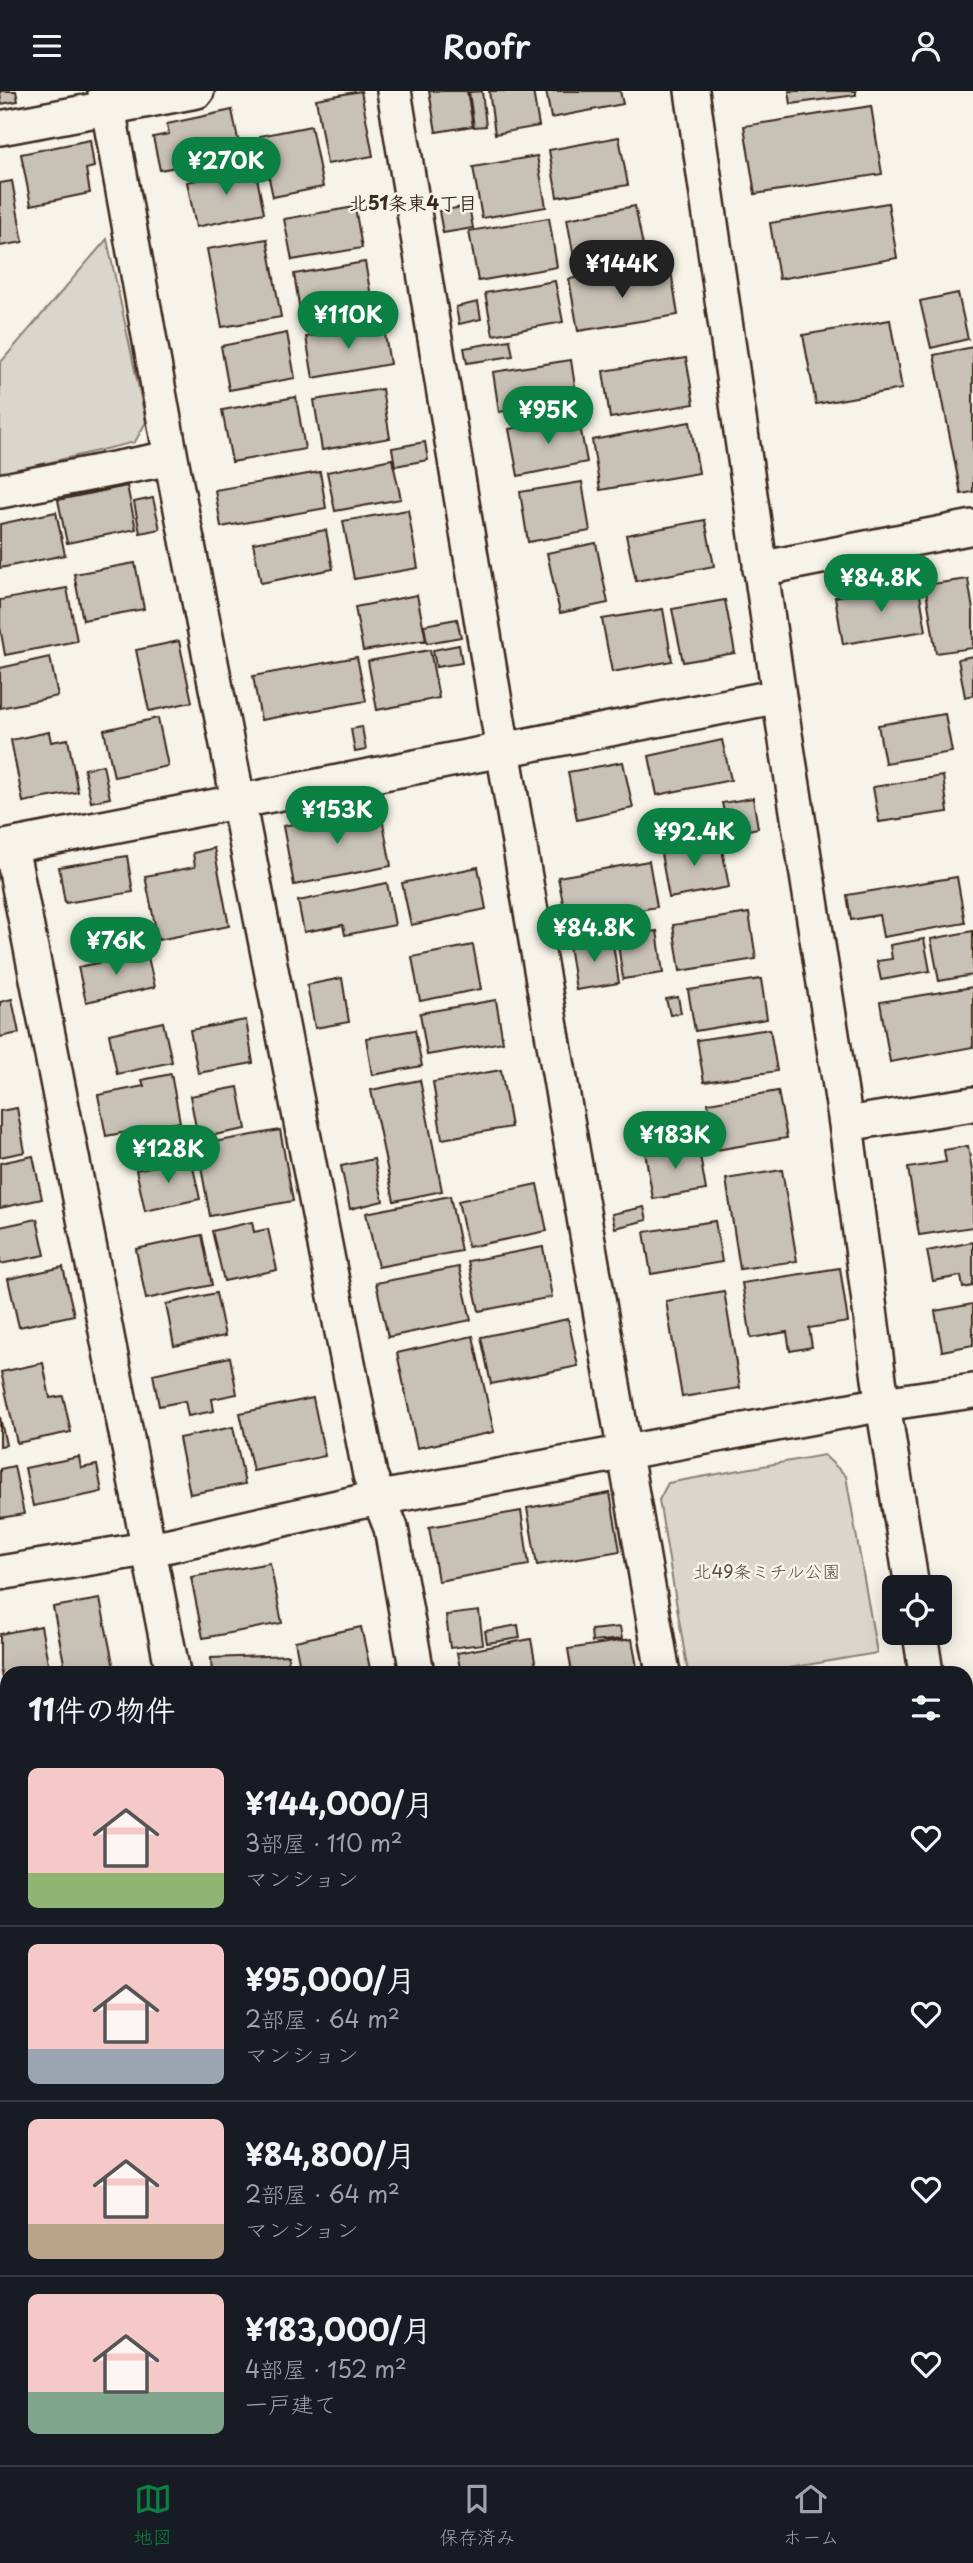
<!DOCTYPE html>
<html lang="ja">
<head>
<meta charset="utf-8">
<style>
  :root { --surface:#171b24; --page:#20242c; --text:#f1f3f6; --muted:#9ea1a6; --line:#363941; --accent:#0b8043 }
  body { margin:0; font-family:"Playpen Sans","Klee One",sans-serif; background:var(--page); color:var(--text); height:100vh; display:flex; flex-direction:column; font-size:26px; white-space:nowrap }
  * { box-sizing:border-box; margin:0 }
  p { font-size:23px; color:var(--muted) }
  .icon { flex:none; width:38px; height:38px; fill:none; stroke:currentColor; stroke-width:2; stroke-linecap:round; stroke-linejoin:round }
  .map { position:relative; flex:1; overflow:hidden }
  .drawer { position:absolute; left:0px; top:1575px; width:973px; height:800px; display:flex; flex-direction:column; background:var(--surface); border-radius:21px 21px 0 0; box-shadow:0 4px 18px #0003 }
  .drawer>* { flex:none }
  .buttons { position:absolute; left:882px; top:1484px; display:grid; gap:14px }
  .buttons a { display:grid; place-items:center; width:70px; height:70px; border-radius:10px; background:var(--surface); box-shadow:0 4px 18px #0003; font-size:35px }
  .price { position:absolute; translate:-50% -60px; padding:0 16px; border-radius:24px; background:var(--accent); color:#fff; font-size:23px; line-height:46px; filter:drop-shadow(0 2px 4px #0008) }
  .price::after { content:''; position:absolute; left:50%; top:42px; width:21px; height:16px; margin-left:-10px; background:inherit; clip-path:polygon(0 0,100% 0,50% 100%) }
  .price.selected { background:#222; color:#fff }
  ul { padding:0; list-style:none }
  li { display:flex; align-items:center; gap:21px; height:175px; padding:0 28px }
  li+li { border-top:2px solid var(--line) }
  li span { display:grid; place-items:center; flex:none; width:196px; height:140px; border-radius:10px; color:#555 }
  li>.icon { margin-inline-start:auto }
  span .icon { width:84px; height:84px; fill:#fffc; stroke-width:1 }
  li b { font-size:30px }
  h2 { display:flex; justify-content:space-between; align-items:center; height:84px; padding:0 28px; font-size:30px }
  header { display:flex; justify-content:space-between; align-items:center; height:91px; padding:0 28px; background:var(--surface); font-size:32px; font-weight:600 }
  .tabs { display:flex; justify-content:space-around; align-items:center; height:98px; border-top:2px solid var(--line); background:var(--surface); font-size:19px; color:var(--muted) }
  .tabs a { display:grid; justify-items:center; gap:4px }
  .tabs .selected { color:var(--accent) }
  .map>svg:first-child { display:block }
</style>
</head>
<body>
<header><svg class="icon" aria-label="menu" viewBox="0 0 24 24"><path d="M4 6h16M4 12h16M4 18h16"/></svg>Roofr<svg class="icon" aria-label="person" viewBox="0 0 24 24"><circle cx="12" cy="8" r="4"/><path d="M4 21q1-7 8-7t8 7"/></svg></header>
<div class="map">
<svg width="973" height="2374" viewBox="0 0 973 2374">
  <rect width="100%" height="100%" fill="#f7f3e8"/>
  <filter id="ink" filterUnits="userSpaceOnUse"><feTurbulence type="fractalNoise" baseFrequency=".0143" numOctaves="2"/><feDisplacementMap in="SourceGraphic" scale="14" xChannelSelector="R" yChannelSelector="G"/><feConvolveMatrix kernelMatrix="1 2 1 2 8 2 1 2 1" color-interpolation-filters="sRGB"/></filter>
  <g filter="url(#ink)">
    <!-- green -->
    <path fill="#dbd6cb" stroke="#8b8074" stroke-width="2" d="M107,148L146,331L135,351L0,383V272Z
      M824,1364L846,1385L877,1562L760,1582H688L659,1409L668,1392Z"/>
    <!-- building -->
    <path fill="#c8c1b6" stroke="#3b2a1e" stroke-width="2" d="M0,0H16L18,10L1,13Z
      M361,0L373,65L327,73L316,8Z
      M429,0H467L473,35L436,41Z
      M482,0L486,35L474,36L469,1Z
      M489,0H533L539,35L495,43Z
      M546,0H620L623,13L551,27Z
      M789,0H856V4L791,13Z
      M871,15L882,83L755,103L744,35Z
      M232,19L242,68L177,81L176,76L160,79L153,46L169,43L167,33Z
      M311,35L323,96L273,106L260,45Z
      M619,46L628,94L557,106L549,59Z
      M90,49L94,76L86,78L90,102L31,114L21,63Z
      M537,65L546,116L482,127L473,76Z
      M255,77L264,122L196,136L187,91Z
      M12,90L23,151L0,155V92Z
      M888,112L897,167L779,188L770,132Z
      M469,115L473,137L443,142L439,120Z
      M635,115L644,160L575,172L567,128Z
      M355,116L362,157L292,169L284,128Z
      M549,127L557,176L478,190L469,140Z
      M267,148L281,226L222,236L207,158Z
      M365,171L373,217L318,226L317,217L300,220L294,183Z
      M671,180L678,224L578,240L569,188L595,184L596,192Z
      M555,190L563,231L493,244L485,202Z
      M958,202L968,248L931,257L920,210Z
      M478,211L481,228L459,233L456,216Z
      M890,229L902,298L816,313L803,244Z
      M383,232L390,273L313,287L306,246Z
      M287,242L295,287L229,299L221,255Z
      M510,249L513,265L467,272L464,257Z
      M973,256V401L961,403L934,264Z
      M686,267L694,313L610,327L603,280Z
      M571,269L577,309L499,321L493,281Z
      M382,298L390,347L322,359L314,309Z
      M296,306L305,358L232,371L222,319Z
      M578,325L587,371L518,385L509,338Z
      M690,331L699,382L600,399L592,349Z
      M425,351L428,369L395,375L392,357Z
      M392,368L401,408L335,420L327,381Z
      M320,381L326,417L221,436L215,399Z
      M582,391L590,440L528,451L520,401Z
      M127,395L136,438L67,452L58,409Z
      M153,407L160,438L140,442L134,411Z
      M408,419L418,477L354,488L343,430Z
      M56,421L65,464L0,477V433Z
      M705,429L714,475L636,490L626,444Z
      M326,439L333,478L261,492L253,452Z
      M596,452L608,512L560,522L547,462Z
      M135,472L144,518L83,529L74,483Z
      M968,488L973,519V557L936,562L925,494Z
      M918,492L926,540L843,553L835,506Z
      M67,497L77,550L5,564L0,536V509Z
      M417,504L426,549L363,560L355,516Z
      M725,509L735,562L683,571L672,518Z
      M663,518L672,570L612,581L602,528Z
      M457,528L461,546L427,552L424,534Z
      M179,550L192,611L149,620L136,559Z
      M459,554L462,572L436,576L433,559Z
      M430,559L439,607L377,619L368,570Z
      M973,565V604L965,606L958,568Z
      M50,566L58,605L0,617V577Z
      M357,566L366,610L261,629L253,585Z
      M945,623L952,661L885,672L878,634Z
      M158,627L168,675L114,686L104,639Z
      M362,636L366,659L355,661L351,638Z
      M49,641L51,651L68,648L78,701L23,711L11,649Z
      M722,649L731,689L657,704L649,665Z
      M623,671L633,717L577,729L568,681Z
      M103,674L110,707L91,711L84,678Z
      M943,685L948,721L879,731L873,696Z
      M753,707L758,737L729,743L722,712Z
      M380,716L391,775L294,794L283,735Z
      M720,747L729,796L669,807L660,757Z
      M214,757L229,835L158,849L145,785L195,776L193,762Z
      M127,765L133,801L65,812L59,776Z
      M649,770L657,816L567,832L558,786Z
      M478,776L486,818L411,834L402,792Z
      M957,786L965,832L883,846L879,824L851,829L847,804Z
      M387,792L395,834L345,844L343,834L304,841L298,810Z
      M749,822L756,868L680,880L673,834Z
      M657,840L663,882L623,888L617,846Z
      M973,840V884L939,890L931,848Z
      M612,847L619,892L576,899L569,854Z
      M924,848L930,880L881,889L877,870L892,868L890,854Z
      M473,854L481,898L420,910L412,866Z
      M147,862L155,896L86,911L78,876Z
      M342,887L349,931L315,937L307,894Z
      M761,888L767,928L695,940L688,899Z
      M973,896V956L890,971L880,911Z
      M678,906L681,922L670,924L666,908Z
      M12,908L19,942L0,946V911Z
      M496,909L503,951L427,964L420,922Z
      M246,929L253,972L198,982L190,939Z
      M163,931L172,971L117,983L109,943Z
      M770,938L777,980L704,991L697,949Z
      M415,939L422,975L372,984L366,947Z
      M501,979L511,1036L442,1048L433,991Z
      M171,983L180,1031L106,1045L98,1004L144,995L142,989Z
      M420,989L442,1100L394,1110L371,999Z
      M238,996L246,1038L198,1047L190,1005Z
      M778,1000L787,1047L716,1059L708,1012Z
      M17,1017L25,1061L0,1066V1020Z
      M280,1039L293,1110L210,1125L197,1054Z
      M698,1053L706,1099L653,1108L645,1061Z
      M968,1055L973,1086V1136L919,1144L908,1077L946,1071L944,1059Z
      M33,1065L42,1108L0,1117V1072Z
      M191,1067L200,1108L145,1120L136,1079Z
      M374,1068L383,1110L350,1118L341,1075Z
      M782,1079L797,1170L740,1178L726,1088Z
      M537,1093L547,1140L468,1156L458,1110Z
      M450,1105L461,1160L378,1176L366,1122Z
      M644,1116L647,1129L615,1137L612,1123Z
      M37,1128L45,1164L0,1173V1136Z
      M715,1130L722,1171L651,1183L644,1141Z
      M252,1131L254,1141L268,1138L277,1179L224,1190L212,1140Z
      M202,1144L212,1194L146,1208L136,1158Z
      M973,1151V1195L963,1197L961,1185L933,1190L927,1160Z
      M543,1156L552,1206L479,1220L468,1170Z
      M63,1176L74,1224L19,1236L8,1188Z
      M459,1176L471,1229L388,1246L376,1192Z
      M840,1177L848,1231L809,1237L812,1256L790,1260L787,1241L751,1247L742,1192Z
      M724,1200L740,1297L682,1306L666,1210Z
      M216,1202L225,1245L174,1255L166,1213Z
      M973,1213V1254L942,1260L935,1220Z
      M568,1228L578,1275L491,1293L481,1246Z
      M473,1245L494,1341L417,1357L397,1262Z
      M230,1266L237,1303L212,1308L214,1320L188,1325L185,1310L159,1315L153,1283Z
      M43,1272L50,1307L63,1305L71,1341L17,1352L1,1281Z
      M313,1307L325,1365L253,1380L240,1322Z
      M0,1326L6,1354L0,1355Z
      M233,1336L245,1393L190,1403L179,1347Z
      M79,1366L81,1377L97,1374L102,1401L33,1415L25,1377Z
      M14,1375L24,1423L0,1427V1378Z
      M610,1402L620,1460L537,1474L527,1417Z
      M521,1420L529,1474L438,1490L429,1436Z
      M270,1472L282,1532L203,1547L191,1486Z
      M100,1508L115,1582H66L53,1516Z
      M479,1520L483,1553L450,1557L446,1524Z
      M518,1534L520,1547L487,1552L485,1540Z
      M41,1535L50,1582H7V1614L0,1577V1543Z
      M361,1536L371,1582H301L295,1550Z
      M620,1536L622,1548L592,1551L591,1539Z
      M531,1548L537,1582H461L457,1562Z
      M632,1548L638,1582H572L568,1558Z
      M288,1564L289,1582H212L211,1567Z
      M7,1685V1698L0,1700V1686Z
      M6,2135L7,2172L0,2173V2136Z
      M7,2211V2261L0,2262V2212Z
      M973,2244V2292L966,2293V2245Z
      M973,2310V2353L966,2354V2311Z
      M7,2335V2368H38L39,2374H0V2336Z
      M49,2368H88L89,2374H50Z
      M94,2368H141V2369L95,2374Z
      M394,2368H445L446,2374H367Z
      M457,2368H532L533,2374H458Z
      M621,2368H701L702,2374H622Z"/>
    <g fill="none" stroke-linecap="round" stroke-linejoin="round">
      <!-- minor casing -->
      <g stroke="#3b2a1e" stroke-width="38">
        <path id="minor" d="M105,0L171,367L370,1384L391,1437L417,1582
          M394,0L503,659L663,1582
          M692,0L779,605L846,1033L879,1288L912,1496
          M0,37L197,0
          M0,400L171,367
          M760,478L973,436
          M11,755L173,1582
          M0,757L779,605
          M846,1033L973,1013
          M0,1482L170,1454L359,1411L883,1313L973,1300
          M920,1542L926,1582
          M966,1827L973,1870
          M0,1935L7,1966
          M966,2117L973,2116
          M0,2311L7,2310
          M561,2368L562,2374"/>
      </g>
      <!-- minor -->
      <use href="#minor" stroke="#f7f3e8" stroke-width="33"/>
    </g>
  </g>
  <g text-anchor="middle" stroke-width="5" stroke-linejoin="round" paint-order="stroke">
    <!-- park labels -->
    <g font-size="18" fill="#5b4c41" stroke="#f7f3e8">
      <text x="767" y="1487">北49条ミチル公園</text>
    </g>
    <!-- neighbourhood labels -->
    <g font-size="19" font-weight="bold" fill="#3b2a1e" stroke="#f7f3e8">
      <text x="413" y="119">北51条東4丁目</text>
    </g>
  </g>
</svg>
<div class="buttons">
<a><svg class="icon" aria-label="locate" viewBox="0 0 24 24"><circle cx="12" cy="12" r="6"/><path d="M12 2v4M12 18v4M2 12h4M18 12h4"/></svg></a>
</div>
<b class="price" style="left:226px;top:106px">¥270K</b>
<b class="price selected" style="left:622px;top:209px">¥144K</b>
<b class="price" style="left:348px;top:260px">¥110K</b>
<b class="price" style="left:548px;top:355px">¥95K</b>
<b class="price" style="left:881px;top:523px">¥84.8K</b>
<b class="price" style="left:337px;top:755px">¥153K</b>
<b class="price" style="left:694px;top:777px">¥92.4K</b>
<b class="price" style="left:594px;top:873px">¥84.8K</b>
<b class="price" style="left:116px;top:886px">¥76K</b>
<b class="price" style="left:675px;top:1080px">¥183K</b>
<b class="price" style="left:168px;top:1094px">¥128K</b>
<section class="drawer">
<h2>11件の物件<svg class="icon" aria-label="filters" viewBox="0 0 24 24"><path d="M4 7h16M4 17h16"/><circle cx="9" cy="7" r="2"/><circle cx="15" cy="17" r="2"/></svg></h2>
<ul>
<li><span style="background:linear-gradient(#f6c9c9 75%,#8fb573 0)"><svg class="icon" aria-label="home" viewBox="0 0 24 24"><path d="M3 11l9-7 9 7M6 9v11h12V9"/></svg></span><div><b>¥144,000/月</b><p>3部屋 · 110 m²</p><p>マンション</p></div><svg class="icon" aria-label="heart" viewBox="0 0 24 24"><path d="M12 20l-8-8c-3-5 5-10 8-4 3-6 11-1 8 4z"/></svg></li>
<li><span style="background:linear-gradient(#f6c9c9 75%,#9aa5b1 0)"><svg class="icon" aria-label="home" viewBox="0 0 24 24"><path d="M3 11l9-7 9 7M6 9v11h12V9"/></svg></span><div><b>¥95,000/月</b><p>2部屋 · 64 m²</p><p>マンション</p></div><svg class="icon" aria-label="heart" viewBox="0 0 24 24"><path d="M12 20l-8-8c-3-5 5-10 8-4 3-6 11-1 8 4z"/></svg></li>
<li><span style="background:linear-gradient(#f6c9c9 75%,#b9a48a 0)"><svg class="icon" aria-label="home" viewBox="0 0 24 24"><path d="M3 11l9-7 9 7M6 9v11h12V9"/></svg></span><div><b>¥84,800/月</b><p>2部屋 · 64 m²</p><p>マンション</p></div><svg class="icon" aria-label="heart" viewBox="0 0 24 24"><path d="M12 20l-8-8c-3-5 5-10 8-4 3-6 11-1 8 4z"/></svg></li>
<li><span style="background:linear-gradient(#f6c9c9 70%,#7fa58c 0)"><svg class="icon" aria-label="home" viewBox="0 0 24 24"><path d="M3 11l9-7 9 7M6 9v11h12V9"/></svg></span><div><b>¥183,000/月</b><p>4部屋 · 152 m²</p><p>一戸建て</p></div><svg class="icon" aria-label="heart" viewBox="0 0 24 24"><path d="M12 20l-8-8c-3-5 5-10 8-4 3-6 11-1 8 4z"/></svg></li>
</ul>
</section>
</div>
<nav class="tabs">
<a class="selected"><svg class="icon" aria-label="map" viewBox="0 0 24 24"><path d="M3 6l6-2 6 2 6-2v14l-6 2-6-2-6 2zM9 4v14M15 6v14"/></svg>地図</a>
<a><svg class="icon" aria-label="saved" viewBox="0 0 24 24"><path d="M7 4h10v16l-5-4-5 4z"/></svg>保存済み</a>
<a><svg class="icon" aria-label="home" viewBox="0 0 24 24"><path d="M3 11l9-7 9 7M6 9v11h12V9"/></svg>ホーム</a>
</nav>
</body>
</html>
